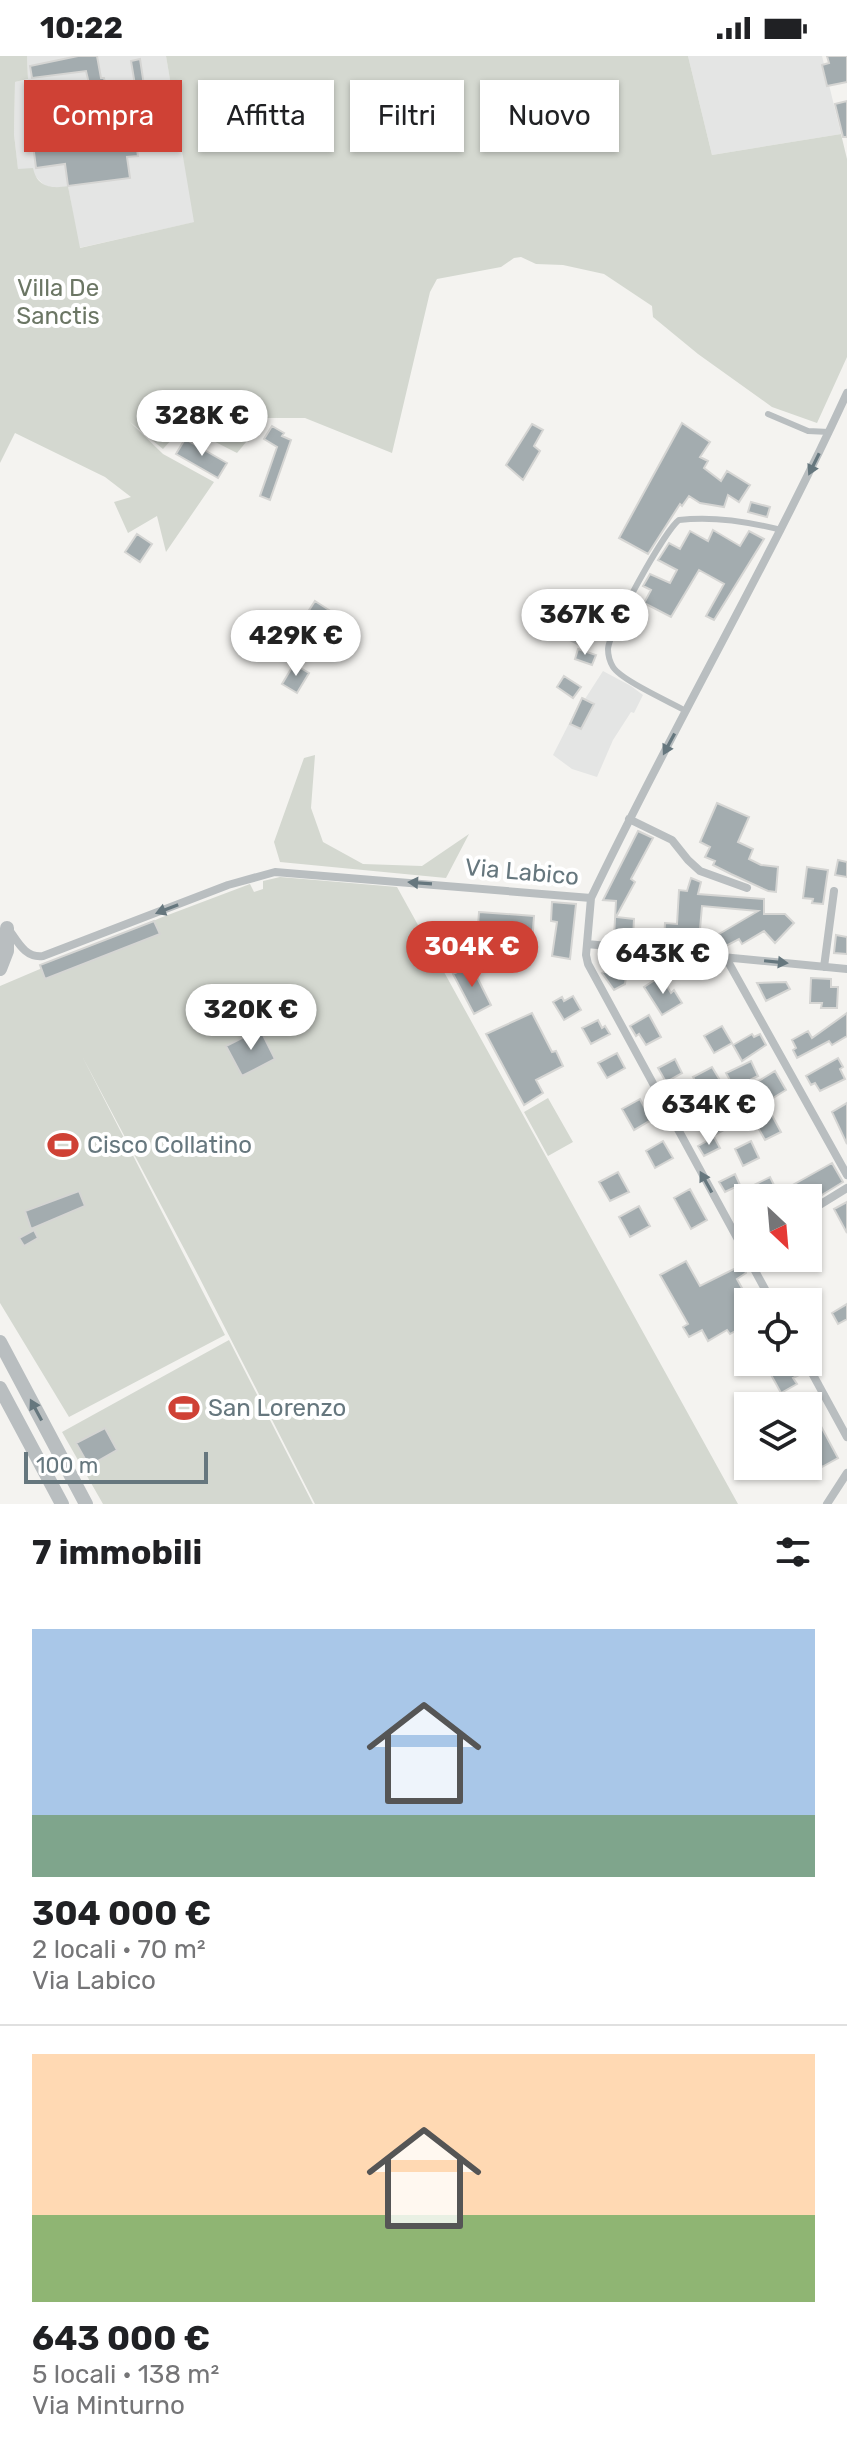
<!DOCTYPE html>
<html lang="it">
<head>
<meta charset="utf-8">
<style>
  :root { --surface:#fff; --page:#f6f6f6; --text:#202124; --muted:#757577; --line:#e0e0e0; --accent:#cf4135 }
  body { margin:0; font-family:Rubik,sans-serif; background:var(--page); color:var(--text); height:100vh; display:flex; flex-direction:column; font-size:30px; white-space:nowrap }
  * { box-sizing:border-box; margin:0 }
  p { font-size:26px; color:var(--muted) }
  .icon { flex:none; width:44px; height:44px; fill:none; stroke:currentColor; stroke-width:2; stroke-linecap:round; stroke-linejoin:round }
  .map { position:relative; height:1448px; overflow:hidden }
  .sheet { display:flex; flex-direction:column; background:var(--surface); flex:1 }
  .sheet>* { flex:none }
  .hud { position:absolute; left:24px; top:24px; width:800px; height:72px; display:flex; gap:16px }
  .needle { width:52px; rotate:154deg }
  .buttons { position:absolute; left:734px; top:1128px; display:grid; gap:16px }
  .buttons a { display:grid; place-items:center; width:88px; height:88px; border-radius:0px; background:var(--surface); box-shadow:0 2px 6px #0004; font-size:40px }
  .scale { position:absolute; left:24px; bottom:20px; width:184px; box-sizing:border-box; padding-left:8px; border:4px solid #66777e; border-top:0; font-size:22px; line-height:28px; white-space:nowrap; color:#66777e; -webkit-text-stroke:6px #fff; paint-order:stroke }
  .price { position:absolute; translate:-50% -68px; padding:0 18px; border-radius:28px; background:#fff; color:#222; font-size:26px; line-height:52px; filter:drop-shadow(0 2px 4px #0008) }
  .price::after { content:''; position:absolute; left:50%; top:48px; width:24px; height:18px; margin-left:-12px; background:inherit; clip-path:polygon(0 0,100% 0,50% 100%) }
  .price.on { background:var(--accent); color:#fff }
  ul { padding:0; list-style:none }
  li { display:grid; align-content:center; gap:16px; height:424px; padding:0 32px }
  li+li { border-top:2px solid var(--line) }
  li span { display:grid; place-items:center; height:248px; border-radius:0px; color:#555 }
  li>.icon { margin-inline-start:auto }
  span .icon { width:144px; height:144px; fill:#fffc; stroke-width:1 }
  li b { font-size:34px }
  h2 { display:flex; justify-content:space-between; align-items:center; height:96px; padding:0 32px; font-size:34px }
  .tag { padding:0 28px; border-radius:0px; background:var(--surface); box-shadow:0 2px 6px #0004; font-size:28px; line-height:72px }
  .tag.on { background:var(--accent); color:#fff }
  .status { display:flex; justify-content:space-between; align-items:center; height:56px; padding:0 40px; background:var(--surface); direction:ltr }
  .status svg { height:22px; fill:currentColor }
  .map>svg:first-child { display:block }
</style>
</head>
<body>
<div class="status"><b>10:22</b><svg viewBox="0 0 49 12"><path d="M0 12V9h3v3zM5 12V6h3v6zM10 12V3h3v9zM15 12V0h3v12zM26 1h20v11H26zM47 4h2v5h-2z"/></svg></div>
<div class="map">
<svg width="847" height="1448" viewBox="0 0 847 1448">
  <rect width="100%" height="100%" fill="#f4f3f0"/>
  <!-- built -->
  <path fill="#e4e5e4" d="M27,0H166L195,166L79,192L68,130L52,133L45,130L35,120L18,114L14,78L15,26L28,23Z
    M688,0H822L841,78L712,99Z
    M603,615L631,630L643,639L634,657L631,656L613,684L597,721L572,713L553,699L582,642L585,643Z"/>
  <!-- green -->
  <path fill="#d4d8d0" d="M0,0H27L28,23L15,26L14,78L18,113L33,112C37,131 51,133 68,130L80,192L194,166L166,0H688L712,99L841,78L847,103V301L817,367L772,351L698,298L653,261L652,250L604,218L563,209L536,208L521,201L514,202L501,211L437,223L430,236L392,397L305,362H266L237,397L184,370L163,393L130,366L163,398L214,426L166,496L157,460L128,477L114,446L131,441L105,421L15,377L0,407Z
    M315,699L311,752L323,786L363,808L422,810L469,778L446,822L280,806L274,786L304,702Z
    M280,821L397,831L738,1448H315L198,1219L82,1000L225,1279L69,1361L0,1247V930L160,862L250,828L254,836L263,833V825Z
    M548,1042L573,1086L548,1100L524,1056Z
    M229,1284L313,1448H103L62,1376Z"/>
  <!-- building -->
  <path fill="#a3acaf" stroke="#d5d5d3" stroke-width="2" d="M78,0H97L101,22H104L106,31L111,30L113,35L135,29L131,5L140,3L145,36L129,39L138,100L127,101L130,122L68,130L65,108L36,112L31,73L98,65L86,15L32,22L30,10Z
    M827,0H847V26L827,30L822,9L829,7Z
    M847,45V81H843L835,48Z
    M682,367L710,386L700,401L708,405L704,412L721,425L727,415L750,429L739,446L728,439L724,451L700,447L689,440L682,450L680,448L648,498L619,482Z
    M532,368L543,374L534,390L540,395L523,424L506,409Z
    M272,370L284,377L282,380L291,384L270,444L260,440L277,391L264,383Z
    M185,383L227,407L218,422L176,398Z
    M751,446L770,451L767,461L748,456Z
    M713,474L740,490L749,475L764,483L714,564L706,560L724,528L699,514L671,561L644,547L651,534L643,530L650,518L670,527L677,514L658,504L669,487L680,493L690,475L708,485Z
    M137,478L152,488L140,506L125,496Z
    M315,545L332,556L312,587L295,576Z
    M576,571L591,578L585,592L570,584Z
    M578,593L596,599L592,609L575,603Z
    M294,608L309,617L297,637L282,628Z
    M564,620L581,631L573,642L557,631Z
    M582,642L594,648L581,673L570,668Z
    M717,747L749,761L738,786L753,793L749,803L761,809L778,811L776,836L768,835L731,818L713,809L715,805L705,801L710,791L700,786Z
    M638,775L653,782L631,823L635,826L616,861L634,863L633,882L614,881L616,845L603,844Z
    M838,804L847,806V821L835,819Z
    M807,811L828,814L823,848L812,847L813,843L803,842Z
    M691,822L701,826L698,838L764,843V858H785L794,867L775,887L764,875L742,888L739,883L726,890L719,878L758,855L702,850L699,885L664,883L665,867L677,868L679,834L687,835Z
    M552,846L576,848L570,903L552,900L557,866L551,865Z
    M479,856L534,860L532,888L477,883Z
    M154,865L160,878L45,923L40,909Z
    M836,879L847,881V898L834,897Z
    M619,908L626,921L625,928L614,934L602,917Z
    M471,909L491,949L474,958L453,918Z
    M661,920L671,937L674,934L682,947L662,959L644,931Z
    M811,922L831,923V931H838L837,952H821L822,947H810Z
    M786,926L790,933L766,945L757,927Z
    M573,940L581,954L564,964L553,946L562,941L564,945Z
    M532,957L552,996L556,995L563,1010L536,1024L543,1037L524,1049L486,978Z
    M847,957V980L832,989L829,985L797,1002L793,994L796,992L792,984L808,975L812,982Z
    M649,959L661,981L646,989L639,978L636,980L630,970Z
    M598,964L602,972L605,970L610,978L591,988L582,972Z
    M722,970L732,987L714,997L704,980Z
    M260,973L275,1003L242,1020L226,990Z
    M752,978L754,981L760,978L766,989L742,1005L733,989Z
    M617,997L625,1012L607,1022L598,1007Z
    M838,1002L843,1011L840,1013L845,1023L820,1035L815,1027L811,1029L806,1020Z
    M675,1003L682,1017L666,1026L658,1012Z
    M751,1005L758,1020L734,1032L726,1017Z
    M712,1011L721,1026L702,1037L693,1021Z
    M775,1015L786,1034L768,1045L757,1026Z
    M701,1040L710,1056L687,1069L678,1053Z
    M640,1043L651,1064L634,1074L622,1053Z
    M847,1047V1088L832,1056Z
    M729,1049L738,1066L715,1079L706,1063Z
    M767,1050L781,1076L765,1084L751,1059Z
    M714,1081L720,1092L704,1100L698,1090Z
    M663,1085L673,1102L655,1112L646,1095Z
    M751,1085L759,1102L743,1110L735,1093Z
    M832,1107L843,1126L817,1142H760L754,1129L770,1121L778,1137Z
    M618,1116L629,1136L610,1145L599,1126Z
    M735,1118L740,1129L725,1136L719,1126Z
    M690,1133L707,1164L691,1173L674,1142Z
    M79,1135L85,1150L31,1173L25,1155Z
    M847,1146V1177L834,1153Z
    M639,1150L650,1170L630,1181L619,1161Z
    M34,1174L38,1182L24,1190L19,1182Z
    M686,1205L700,1230L742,1209L746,1217L737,1223L748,1243V1268L730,1278L727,1274L708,1285L702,1274L689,1281L683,1271L688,1268L660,1219Z
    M847,1248V1263L838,1268L832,1257Z
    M764,1306H791L799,1319L793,1322L797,1328L781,1337Z
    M808,1346L838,1402L822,1411L808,1385Z
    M105,1372L117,1394L89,1410L76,1387Z"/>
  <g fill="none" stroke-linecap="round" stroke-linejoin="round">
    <!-- service -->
    <path stroke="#b9bec0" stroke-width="6" d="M768,358L808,375L829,376
      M686,655C670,646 621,624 613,611C610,606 608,598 608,593C609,575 665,474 679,464C711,460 750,466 781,474"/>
    <!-- minor -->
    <path stroke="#b9bec0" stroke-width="8" d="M629,763L672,784L688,804L700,815L747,832
      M591,842L586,899L588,908L772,1246
      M10,875C19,888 26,902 43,900L228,829L275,816L591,842C672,672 768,509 847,337
      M587,888L847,913
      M726,902L847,1119
      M824,911L834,835
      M808,1156L847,1132
      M806,1306L847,1381
      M827,1448L847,1417"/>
    <!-- tertiary -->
    <path stroke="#b9bec0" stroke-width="14" d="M0,913L7,895V872
      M0,1286L86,1448
      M0,1332L62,1448"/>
  </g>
  <!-- one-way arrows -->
  <defs><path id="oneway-solid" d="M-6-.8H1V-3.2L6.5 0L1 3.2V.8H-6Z" transform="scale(2)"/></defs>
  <g fill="#66777e">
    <use href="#oneway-solid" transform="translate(814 408) rotate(116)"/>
    <use href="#oneway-solid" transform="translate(669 688) rotate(118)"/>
    <use href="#oneway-solid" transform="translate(420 827) rotate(-176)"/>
    <use href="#oneway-solid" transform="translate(167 853) rotate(159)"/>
    <use href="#oneway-solid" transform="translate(776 906) rotate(6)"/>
    <use href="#oneway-solid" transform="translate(706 1126) rotate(-119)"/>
    <use href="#oneway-solid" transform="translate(36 1354) rotate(-118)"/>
  </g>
  <!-- icons -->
  <defs>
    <g id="stadium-bare" transform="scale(2.4)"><path d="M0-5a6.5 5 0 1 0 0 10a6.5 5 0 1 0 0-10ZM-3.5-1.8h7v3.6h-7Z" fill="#cf4135" stroke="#fff" stroke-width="2.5" paint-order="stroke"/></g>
  </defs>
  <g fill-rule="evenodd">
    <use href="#stadium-bare" x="63" y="1089"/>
    <use href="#stadium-bare" x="184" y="1352"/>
  </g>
  <g text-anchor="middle" stroke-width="8" stroke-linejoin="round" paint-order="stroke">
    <!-- park labels -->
    <g font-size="24" fill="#6b7664" stroke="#fff">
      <text x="58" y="240">Villa De<tspan x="58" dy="28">Sanctis</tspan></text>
    </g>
    <!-- street labels -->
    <g font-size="24" fill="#66777e" stroke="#fff">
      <text transform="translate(522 816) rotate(5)" y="8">Via Labico</text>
    </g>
    <!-- poi labels -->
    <g font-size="24" fill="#66777e" stroke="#fff" text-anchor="start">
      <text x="87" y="1097">Cisco Collatino</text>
      <text x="208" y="1360">San Lorenzo</text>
    </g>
  </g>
</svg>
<div class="buttons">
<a><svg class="needle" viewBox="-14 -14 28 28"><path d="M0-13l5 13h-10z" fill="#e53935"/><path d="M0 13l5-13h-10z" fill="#757577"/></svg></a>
<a><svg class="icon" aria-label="locate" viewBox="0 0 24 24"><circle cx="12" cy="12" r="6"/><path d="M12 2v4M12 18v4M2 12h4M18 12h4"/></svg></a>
<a><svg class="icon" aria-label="layers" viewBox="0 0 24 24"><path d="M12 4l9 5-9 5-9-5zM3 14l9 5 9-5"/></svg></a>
</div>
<div class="scale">100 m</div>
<b class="price" style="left:202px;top:402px">328K €</b>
<b class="price" style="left:585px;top:601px">367K €</b>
<b class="price" style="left:296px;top:622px">429K €</b>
<b class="price on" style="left:472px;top:933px">304K €</b>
<b class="price" style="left:663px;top:940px">643K €</b>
<b class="price" style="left:251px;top:996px">320K €</b>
<b class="price" style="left:709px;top:1091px">634K €</b>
<div class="hud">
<a class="tag on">Compra</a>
<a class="tag">Affitta</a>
<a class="tag">Filtri</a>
<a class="tag">Nuovo</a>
</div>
</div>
<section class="sheet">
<h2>7 immobili<svg class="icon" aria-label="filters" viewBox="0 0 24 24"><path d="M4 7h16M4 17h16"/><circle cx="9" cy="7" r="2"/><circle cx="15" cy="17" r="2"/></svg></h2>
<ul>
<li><span style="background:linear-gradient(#a9c7e8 75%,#7fa58c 0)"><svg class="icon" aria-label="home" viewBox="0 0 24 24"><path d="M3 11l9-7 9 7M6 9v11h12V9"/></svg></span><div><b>304 000 €</b><p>2 locali · 70 m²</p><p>Via Labico</p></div></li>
<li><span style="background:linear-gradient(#ffd9b3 65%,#8fb573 0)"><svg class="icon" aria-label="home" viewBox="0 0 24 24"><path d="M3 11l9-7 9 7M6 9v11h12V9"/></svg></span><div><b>643 000 €</b><p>5 locali · 138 m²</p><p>Via Minturno</p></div></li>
</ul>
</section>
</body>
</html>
